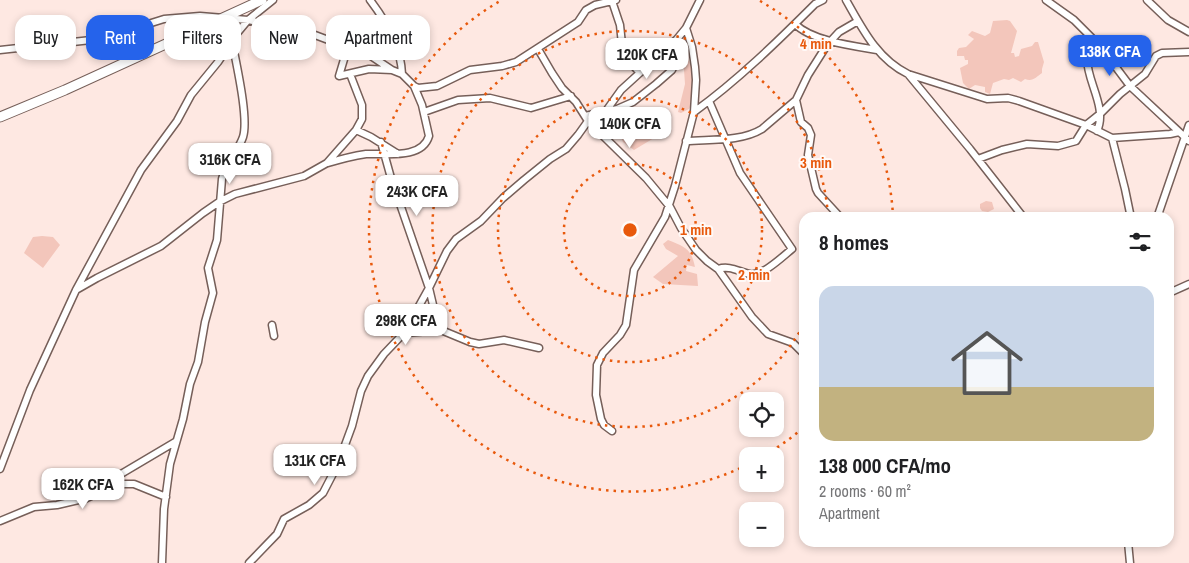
<!DOCTYPE html>
<html lang="en">
<head>
<meta charset="utf-8">
<style>
  :root { --surface:#fff; --page:#f6f6f6; --text:#202124; --muted:#757577; --accent:#2563eb }
  body { margin:0; font-family:"Archivo Narrow",sans-serif; background:var(--page); color:var(--text); height:100vh; display:flex; flex-direction:column; font-size:19px; white-space:nowrap }
  * { box-sizing:border-box; margin:0 }
  p { font-size:16px; color:var(--muted) }
  .icon { flex:none; width:28px; height:28px; fill:none; stroke:currentColor; stroke-width:2; stroke-linecap:round; stroke-linejoin:round }
  .map { position:relative; flex:1; overflow:hidden }
  .sheet { position:absolute; left:799px; top:212px; width:375px; height:335px; display:flex; flex-direction:column; background:var(--surface); border-radius:15px; box-shadow:0 2px 8px #0003 }
  .sheet>* { flex:none }
  .banner { position:absolute; left:15px; top:15px; width:475px; height:45px; display:flex; gap:10px }
  .buttons { position:absolute; left:739px; top:392px; display:grid; gap:10px }
  .buttons a { display:grid; place-items:center; width:45px; height:45px; border-radius:10px; background:var(--surface); box-shadow:0 2px 8px #0003; font-size:25px }
  .price { position:absolute; translate:-50% -42px; padding:0 11px; border-radius:10px; background:#fff; color:#222; font-size:16px; line-height:32px; filter:drop-shadow(0 1px 2px #0008) }
  .price::after { content:''; position:absolute; left:50%; top:30px; width:15px; height:11px; margin-left:-8px; background:inherit; clip-path:polygon(0 0,100% 0,50% 100%) }
  .price.on { background:var(--accent); color:#fff }
  ul { padding:0; list-style:none }
  li { display:grid; align-content:center; gap:10px; height:265px; padding:0 20px }
  li span { display:grid; place-items:center; height:155px; border-radius:15px; color:#555 }
  li>.icon { margin-inline-start:auto }
  span .icon { width:90px; height:90px; fill:#fffc; stroke-width:1 }
  li b { font-size:21px }
  h2 { display:flex; justify-content:space-between; align-items:center; height:60px; padding:0 20px; font-size:21px }
  .tag { padding:0 18px; border-radius:15px; background:var(--surface); box-shadow:0 2px 8px #0003; font-size:18px; line-height:45px }
  .tag.on { background:var(--accent); color:#fff }
  .map>svg:first-child { display:block }
</style>
</head>
<body>
<div class="map">
<svg width="1189" height="563" viewBox="0 0 1189 563">
  <rect width="100%" height="100%" fill="#fee8e2"/>
  <!-- green -->
  <path fill="#f3c6bb" d="M1007,20L1010,21L1017,31L1011,53H1014L1015,57L1019,56L1021,49L1032,46L1035,42H1038L1044,62L1042,69V73C1036,77 1033,82 1025,79L1021,82L1013,78L1009,80L1004,79L993,83L990,94L985,92V87L975,85L969,89L963,83L960,68L968,64V60H965L964,56H957V51L959,48L966,47L974,39L968,35L972,31L985,36L990,33L993,21Z
    M686,54L693,70L692,104L689,109L681,113L678,112L685,84L683,56Z
    M646,107L658,126L659,135L634,150L623,142L618,130L635,111Z
    M986,201L992,202L994,209L988,212L982,211L980,208V204Z
    M42,236L53,237L60,245L43,268L24,253L33,237Z
    M668,240C685,247 691,248 695,267L687,265L686,271L697,274L698,286L663,284L653,277L678,256L666,249L663,244Z"/>
  <g fill="none" stroke-linecap="round" stroke-linejoin="round">
    <!-- minor casing -->
    <g stroke="#765f59" stroke-width="9">
      <path id="minor" d="M370,0C386,21 401,47 402,74
        M846,0C862,28 877,59 908,74L970,149L1024,218
        M1046,0L1074,20L1108,54L1115,66L1130,86L1189,141
        M1147,0L1168,20L1189,32
        M612,1L620,25L623,54L639,72
        M795,24C812,41 853,46 877,50
        M1092,38C1090,44 1087,50 1087,57C1086,81 1108,107 1097,131
        M348,46L339,76L369,69L392,70L402,74L414,86L418,88L437,86L470,70L502,66L516,62L578,22L586,10L595,5L616,0
        M538,49L552,73L562,88L576,102L588,121L646,178L670,207L681,228L696,250L707,261L718,269L752,317L768,334L793,343L804,354
        M0,50L100,39L164,19L200,16L248,20L307,32L371,56L392,70
        M908,74L987,99L1008,98L1019,101L1086,125L1112,138L1170,134L1179,132
        M796,100L801,122L808,128L811,135L808,155L816,189L818,193L841,218
        M709,101L740,173L792,249C782,257 763,276 750,274C739,272 730,265 718,269
        M606,111L621,90L677,39
        M424,112L458,100L490,98L531,108L571,96
        M694,112C738,80 777,42 815,4L823,0
        M585,116L617,109L633,102L656,84L672,70L677,59V39L686,28L700,0
        M356,130L371,137L398,154
        M1112,138L1125,189L1131,218
        M686,141C710,139 741,142 762,129L796,100L808,75L827,45L839,32L858,21
        M381,142L391,178L429,288L439,330
        M978,159L1002,150L1027,144L1058,146L1076,141L1086,125L1101,113L1120,94L1145,74L1156,56L1162,53L1189,52
        M328,163C341,159 353,156 366,154C385,153 422,160 429,136L422,105L414,86
        M1157,218L1189,125
        M76,290L97,278L161,246L203,213L219,202L235,194L304,176L327,163L356,130L362,119V105L350,74
        M1169,293L1189,284
        M272,325L274,336
        M404,333L441,330L470,342L479,344L504,340L539,348
        M612,431L604,425L601,419L596,395L597,365L603,353L620,335L626,325L634,270L665,217L675,186L694,112L696,80L695,67L692,47L686,28
        M0,469L30,390L76,290L141,170L177,121L191,95L218,62L238,32L248,20L273,0
        M109,487L121,474L175,442
        M0,521L34,507L57,505L87,498L114,486L124,484H134L166,497
        M1128,542L1130,563
        M162,563L164,509L170,464L183,419L190,384L198,362L205,322L213,293L208,268L217,240L222,179C226,162 238,152 243,137C249,118 236,63 232,41
        M249,563L277,534L284,519L309,505L323,493L338,464L352,426L361,391L368,376L384,354L404,333L429,288L447,251L456,239L481,221L503,198L524,180L550,159L566,149L578,135L588,121"/>
    </g>
    <!-- secondary casing -->
    <g stroke="#765f59" stroke-width="11">
      <path id="secondary" d="M0,117L65,90L262,0"/>
    </g>
    <!-- minor -->
    <use href="#minor" stroke="#fff" stroke-width="6"/>
    <!-- secondary -->
    <use href="#secondary" stroke="#fff" stroke-width="9"/>
  </g>
  <!-- distance rings -->
  <g fill="none" stroke="#e8590c" stroke-width="2.5" stroke-dasharray="2.5 5">
    <circle cx="630" cy="230" r="66"/>
    <circle cx="630" cy="230" r="132"/>
    <path d="M803 326A198 198 0 1 1 828 216"/>
    <path d="M803 428A263 263 0 0 1 765 455M747 465A263 263 0 0 1 500 1M760 1A263 263 0 0 1 893 216"/>
  </g>
  <circle cx="630" cy="230" r="8" fill="#e8590c" stroke="#fff9f7" stroke-width="2.5"/>
  <g font-size="15" text-anchor="middle" font-weight="bold" fill="#e8590c" stroke="#fff9f7" stroke-width="4" stroke-linejoin="round" paint-order="stroke">
    <text x="816" y="49">4 min</text>
    <text x="816" y="168">3 min</text>
    <text x="696" y="235">1 min</text>
    <text x="754" y="280">2 min</text>
  </g>
</svg>
<div class="buttons">
<a><svg class="icon" aria-label="locate" viewBox="0 0 24 24"><circle cx="12" cy="12" r="6"/><path d="M12 2v4M12 18v4M2 12h4M18 12h4"/></svg></a>
<a>+</a>
<a>−</a>
</div>
<b class="price on" style="left:1110px;top:77px">138K CFA</b>
<b class="price" style="left:647px;top:80px">120K CFA</b>
<b class="price" style="left:630px;top:149px">140K CFA</b>
<b class="price" style="left:230px;top:185px">316K CFA</b>
<b class="price" style="left:417px;top:217px">243K CFA</b>
<b class="price" style="left:406px;top:346px">298K CFA</b>
<b class="price" style="left:315px;top:486px">131K CFA</b>
<b class="price" style="left:83px;top:510px">162K CFA</b>
<div class="banner">
<a class="tag">Buy</a>
<a class="tag on">Rent</a>
<a class="tag">Filters</a>
<a class="tag">New</a>
<a class="tag">Apartment</a>
</div>
<section class="sheet">
<h2>8 homes<svg class="icon" aria-label="filters" viewBox="0 0 24 24"><path d="M4 7h16M4 17h16"/><circle cx="9" cy="7" r="2"/><circle cx="15" cy="17" r="2"/></svg></h2>
<ul>
<li><span style="background:linear-gradient(#c9d6e8 65%,#c2b280 0)"><svg class="icon" aria-label="home" viewBox="0 0 24 24"><path d="M3 11l9-7 9 7M6 9v11h12V9"/></svg></span><div><b>138 000 CFA/mo</b><p>2 rooms · 60 m²</p><p>Apartment</p></div></li>
</ul>
</section>
</div>
</body>
</html>
